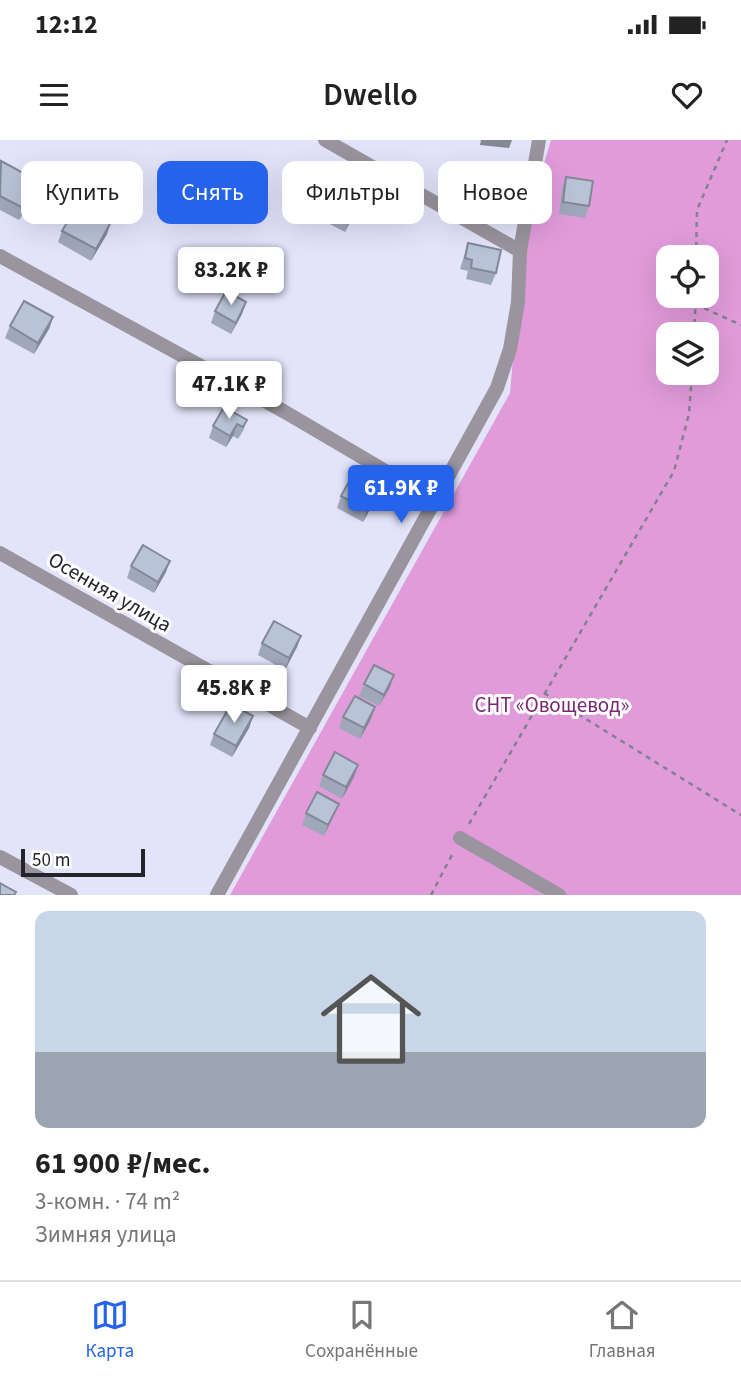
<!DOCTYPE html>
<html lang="ru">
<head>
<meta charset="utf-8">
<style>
  :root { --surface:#fff; --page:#f2f2f2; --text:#222; --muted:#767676; --line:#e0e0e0; --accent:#2563eb }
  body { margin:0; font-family:"Source Sans 3",sans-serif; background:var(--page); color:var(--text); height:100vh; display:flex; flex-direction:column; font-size:26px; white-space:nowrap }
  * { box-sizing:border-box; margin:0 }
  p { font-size:23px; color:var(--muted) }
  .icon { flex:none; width:38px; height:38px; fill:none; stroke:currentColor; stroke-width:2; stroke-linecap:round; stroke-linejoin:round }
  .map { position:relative; height:755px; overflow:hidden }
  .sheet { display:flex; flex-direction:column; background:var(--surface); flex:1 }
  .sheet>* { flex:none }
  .top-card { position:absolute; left:21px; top:21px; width:700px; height:63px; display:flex; gap:14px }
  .buttons { position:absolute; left:656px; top:105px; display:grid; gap:14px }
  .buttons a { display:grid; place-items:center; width:63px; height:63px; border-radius:14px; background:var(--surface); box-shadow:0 7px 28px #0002; font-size:35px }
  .scale { position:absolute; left:21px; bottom:18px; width:124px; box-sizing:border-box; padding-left:7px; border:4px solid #24242c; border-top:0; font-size:19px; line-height:24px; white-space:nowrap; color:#24242c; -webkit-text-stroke:5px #fff; paint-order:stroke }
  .price { position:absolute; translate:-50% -60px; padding:0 16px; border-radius:7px; background:#fff; color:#222; font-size:23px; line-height:46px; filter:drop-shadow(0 2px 4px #0008) }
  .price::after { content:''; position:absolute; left:50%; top:42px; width:21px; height:16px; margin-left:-10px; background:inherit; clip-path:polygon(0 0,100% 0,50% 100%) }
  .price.active { background:var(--accent); color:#fff }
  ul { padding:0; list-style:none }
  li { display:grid; align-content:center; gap:14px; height:371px; padding:0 35px }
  li span { display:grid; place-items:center; height:217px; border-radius:14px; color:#555 }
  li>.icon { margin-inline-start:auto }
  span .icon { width:126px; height:126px; fill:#fffc; stroke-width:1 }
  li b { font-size:30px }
  .pill { padding:0 24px; border-radius:14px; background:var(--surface); box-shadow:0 7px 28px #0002; font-size:24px; line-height:63px }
  .pill.active { background:var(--accent); color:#fff }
  .status { display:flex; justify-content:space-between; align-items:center; height:49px; padding:0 35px; background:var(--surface); direction:ltr }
  .status svg { height:19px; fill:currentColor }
  header { display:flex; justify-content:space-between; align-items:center; height:91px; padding:0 35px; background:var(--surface); font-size:32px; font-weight:600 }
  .tab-bar { display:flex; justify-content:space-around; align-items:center; height:98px; border-top:2px solid var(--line); background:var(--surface); font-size:19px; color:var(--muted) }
  .tab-bar a { display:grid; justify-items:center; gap:4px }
  .tab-bar .active { color:var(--accent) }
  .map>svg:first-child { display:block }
</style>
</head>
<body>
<div class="status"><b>12:12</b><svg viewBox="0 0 49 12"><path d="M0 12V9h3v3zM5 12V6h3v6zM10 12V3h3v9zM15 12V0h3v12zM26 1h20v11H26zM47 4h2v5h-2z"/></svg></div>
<header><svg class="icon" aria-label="menu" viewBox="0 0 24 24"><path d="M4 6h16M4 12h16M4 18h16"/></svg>Dwello<svg class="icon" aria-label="heart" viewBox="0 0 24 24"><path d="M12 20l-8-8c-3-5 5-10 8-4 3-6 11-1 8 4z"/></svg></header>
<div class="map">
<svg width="741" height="755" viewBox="0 0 741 755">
  <rect width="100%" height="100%" fill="#e3e3fa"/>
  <!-- green -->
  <path fill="#e19bdb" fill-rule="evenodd" d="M551,0H741V755H230L510,253L524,91ZM668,117H707V156H668ZM668,194H707V233H668Z"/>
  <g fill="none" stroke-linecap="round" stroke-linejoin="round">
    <!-- path -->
    <path stroke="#818190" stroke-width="2.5" stroke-dasharray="5 5" stroke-linecap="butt" d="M696,117L697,70L727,0
      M695,164L741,185
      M694,194L696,156
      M544,553L741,675
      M469,684L674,331L689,274L692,233
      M431,755L454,711"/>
    <!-- minor -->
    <path stroke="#99949d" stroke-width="14" d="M325,0L520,111
      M0,116L285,272L399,339L433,362
      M0,413L310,588
      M460,698L559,755
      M0,717L71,755
      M217,755L497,248L510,209L518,162L520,111L539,0"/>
  </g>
  <!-- wall -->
  <path fill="#9fa8b9" d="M0,22L34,53L19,80L0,70Z
    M566,37L589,66L585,78L559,74L562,48Z
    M364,53L359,64L345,92L312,75L316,63Z
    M62,91L107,94L91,121L58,102Z
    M468,103L496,133L491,145L466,139L468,131L460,129Z
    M215,171L242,174L231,194L211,183Z
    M53,177L49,189L34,214L5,198L10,186Z
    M247,280L243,291L238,299L233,296L226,307L209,298L213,286Z
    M341,356L374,362L363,382L337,368Z
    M131,426L166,432L154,453L127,438Z
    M301,496L297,507L285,530L258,515L262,503Z
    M364,544L390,547L379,566L359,556Z
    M253,576L249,588L232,617L210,605L214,594Z
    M343,577L371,579L360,599L339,588Z
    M323,635L354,637L342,659L319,646Z
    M306,673L334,675L324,696L302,685Z"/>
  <!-- shaded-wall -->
  <path fill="#828896" d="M481,0H512L509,8L480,5Z
    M38,41L34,53L19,80L23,68Z
    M364,53L359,64L345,92L349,81Z
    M111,82L107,94L91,121L96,109Z
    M246,162L242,174L231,194L236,183Z
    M53,177L49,189L34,214L38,203Z
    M237,284L233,296L226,307L230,296Z
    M378,350L374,362L363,382L367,370Z
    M170,421L166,432L154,453L158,442Z
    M301,496L297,507L285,530L289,518Z
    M394,535L390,547L379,566L384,555Z
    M375,567L371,579L360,599L364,588Z
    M253,576L249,588L232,617L236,606Z
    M358,625L354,637L342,659L346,647Z
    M339,664L334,675L324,696L328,685Z"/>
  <!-- building -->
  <path fill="#b9c3d7" stroke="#828896" stroke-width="2" d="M1,21L38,41L23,68L0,56Z
    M330,36L364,53L349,81L316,63Z
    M566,37L593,41L589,66L563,62Z
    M78,64L111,82L96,109L62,91Z
    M468,103L501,110L496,133L471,128L472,120L465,118Z
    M226,151L246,162L236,183L215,171Z
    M24,161L53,177L38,203L10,186Z
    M224,267L247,280L243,287L237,284L230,296L213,286Z
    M352,336L378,350L367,370L341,356Z
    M143,405L170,421L158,442L131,426Z
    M274,481L301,496L289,518L262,503Z
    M374,525L394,535L384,555L364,544Z
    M355,556L375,567L364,588L343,577Z
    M231,564L253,576L236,606L214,594Z
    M335,612L358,625L346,647L323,635Z
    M317,652L339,664L328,685L306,673Z
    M0,743L16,752L14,755H0Z"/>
  <g text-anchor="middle" stroke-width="6" stroke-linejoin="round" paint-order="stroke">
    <!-- street labels -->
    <g font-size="21" fill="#24242c" stroke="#fff">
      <text transform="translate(110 452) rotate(30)" y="7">Осенняя улица</text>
    </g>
    <!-- park labels -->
    <g font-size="21" fill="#772674" stroke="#fff">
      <text x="552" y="572">СНТ «Овощевод»</text>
    </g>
  </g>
</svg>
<div class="buttons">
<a><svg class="icon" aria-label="locate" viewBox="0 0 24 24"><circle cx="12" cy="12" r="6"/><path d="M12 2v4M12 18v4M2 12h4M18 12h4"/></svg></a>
<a><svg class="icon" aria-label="layers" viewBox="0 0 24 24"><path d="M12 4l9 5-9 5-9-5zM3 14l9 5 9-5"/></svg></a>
</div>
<div class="scale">50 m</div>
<b class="price" style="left:231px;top:167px">83.2K ₽</b>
<b class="price" style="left:229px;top:281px">47.1K ₽</b>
<b class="price active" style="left:401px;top:385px">61.9K ₽</b>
<b class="price" style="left:234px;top:585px">45.8K ₽</b>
<div class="top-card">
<a class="pill">Купить</a>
<a class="pill active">Снять</a>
<a class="pill">Фильтры</a>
<a class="pill">Новое</a>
</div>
</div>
<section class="sheet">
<ul>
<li><span style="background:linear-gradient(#c9d6e8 65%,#9aa5b1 0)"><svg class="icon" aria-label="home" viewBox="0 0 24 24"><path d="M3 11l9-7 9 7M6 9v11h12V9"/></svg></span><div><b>61 900 ₽/мес.</b><p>3-комн. · 74 m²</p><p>Зимняя улица</p></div></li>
</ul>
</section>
<nav class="tab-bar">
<a class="active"><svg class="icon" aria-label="map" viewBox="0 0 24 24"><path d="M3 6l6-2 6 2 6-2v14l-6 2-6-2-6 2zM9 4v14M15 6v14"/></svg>Карта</a>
<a><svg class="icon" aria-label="saved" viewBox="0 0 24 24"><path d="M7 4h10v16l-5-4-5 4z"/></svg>Сохранённые</a>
<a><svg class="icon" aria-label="home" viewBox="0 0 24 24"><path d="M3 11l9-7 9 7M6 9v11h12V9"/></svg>Главная</a>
</nav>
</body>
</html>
